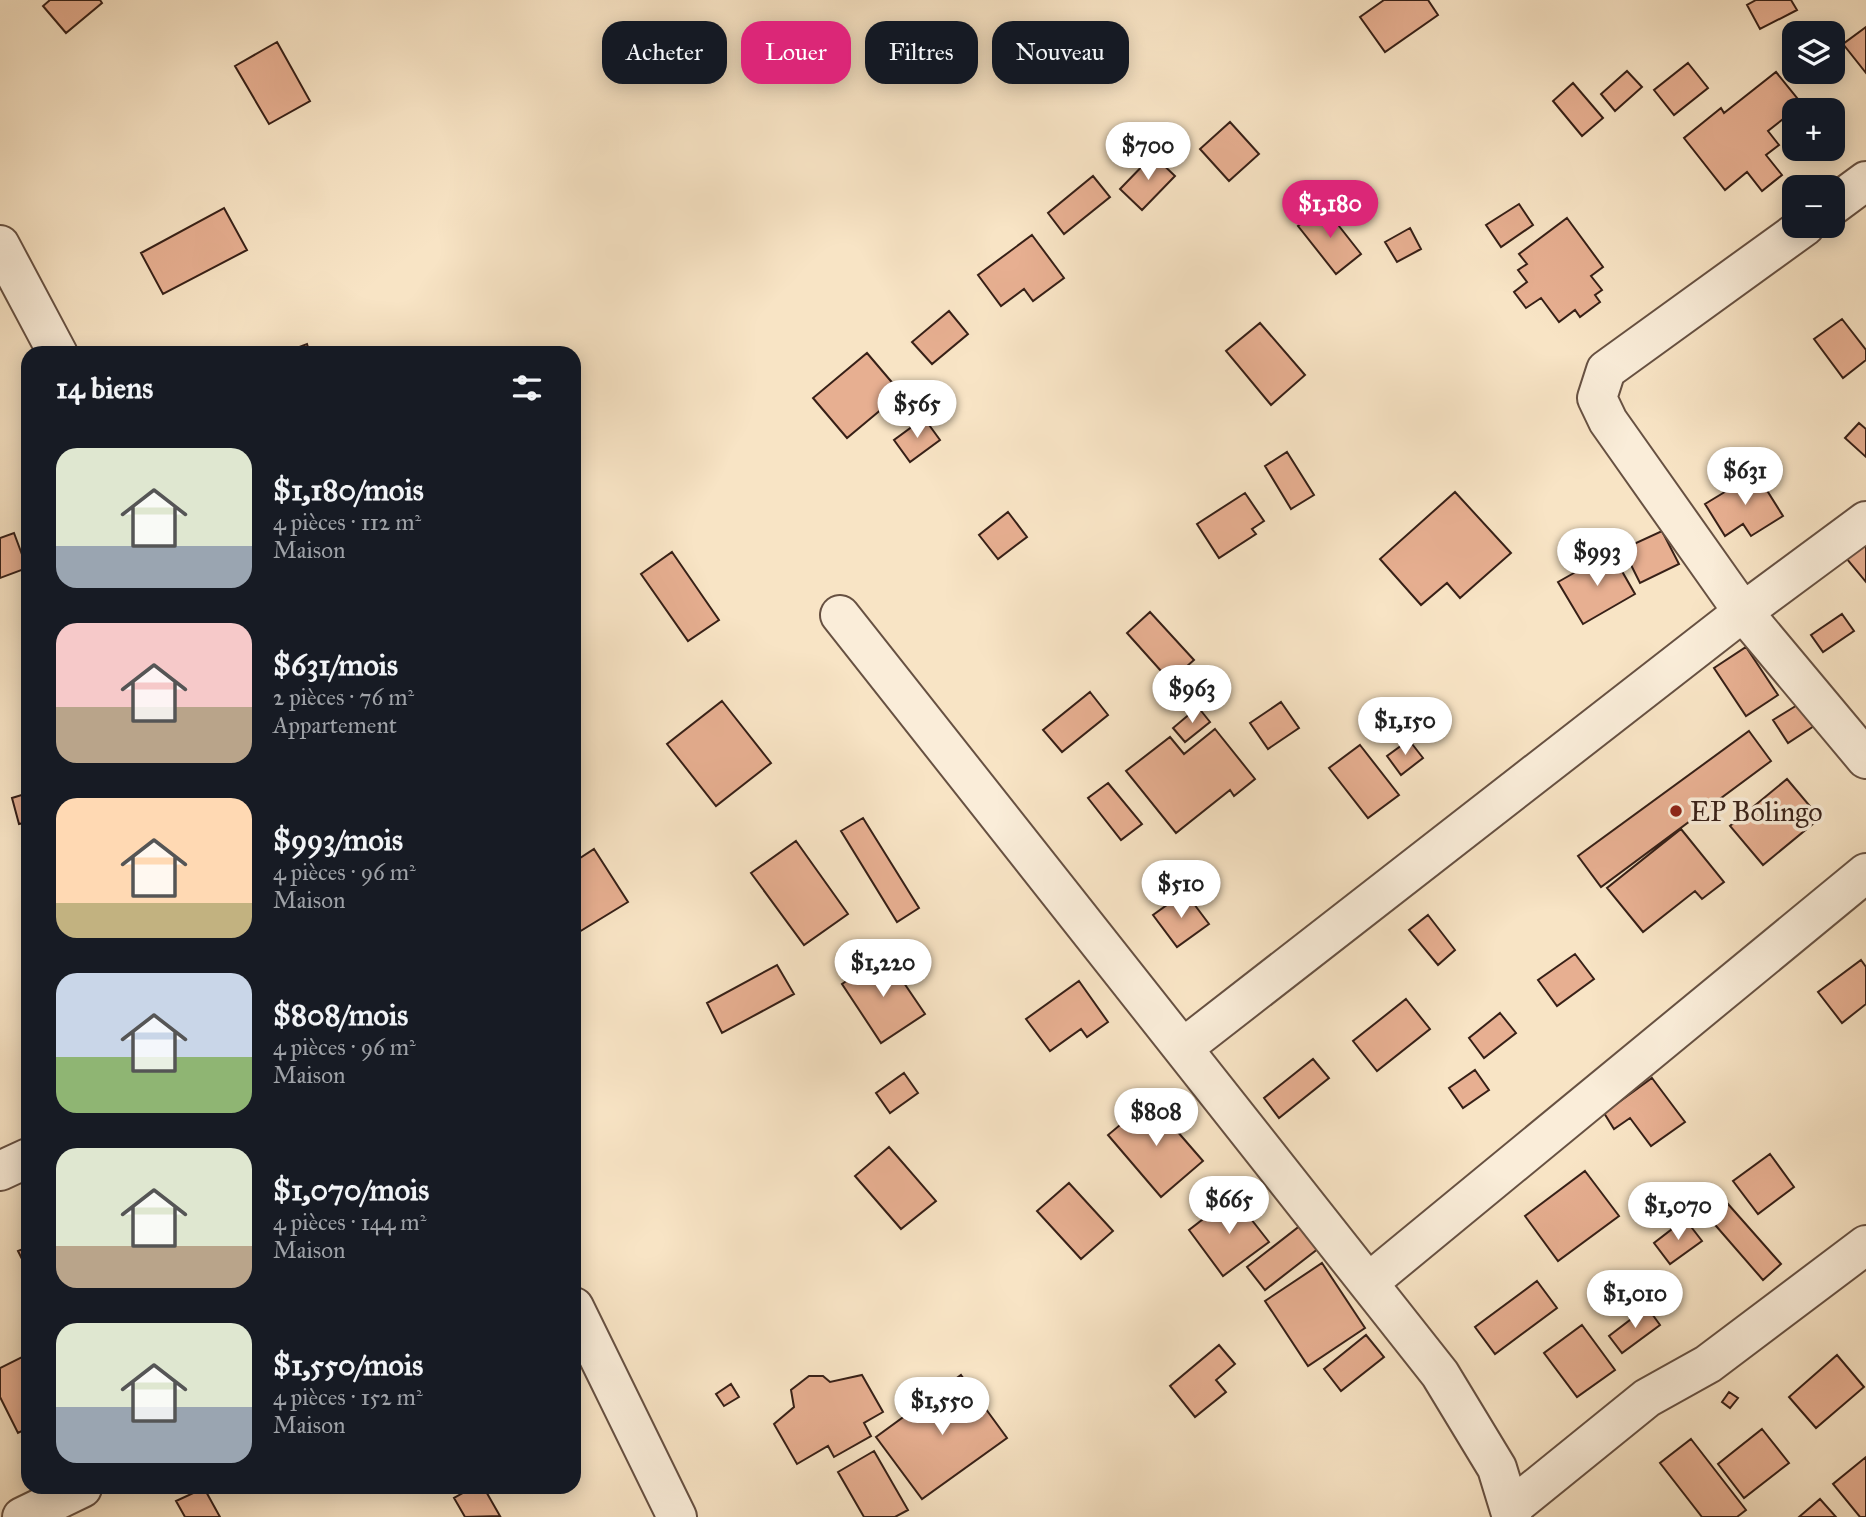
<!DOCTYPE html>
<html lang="fr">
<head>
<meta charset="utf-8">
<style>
  :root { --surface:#171b24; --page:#242831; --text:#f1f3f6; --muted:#9ea1a6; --accent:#db2777 }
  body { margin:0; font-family:"IM FELL Great Primer",serif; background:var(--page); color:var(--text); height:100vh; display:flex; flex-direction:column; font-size:26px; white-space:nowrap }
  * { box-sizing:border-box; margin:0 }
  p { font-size:23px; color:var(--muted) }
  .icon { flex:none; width:38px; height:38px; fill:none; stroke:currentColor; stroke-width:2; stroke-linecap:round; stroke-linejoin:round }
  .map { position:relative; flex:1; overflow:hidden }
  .details { position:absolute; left:21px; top:346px; width:560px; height:1148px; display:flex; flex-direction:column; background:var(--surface); border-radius:21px; box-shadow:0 4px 18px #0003 }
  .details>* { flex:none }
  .top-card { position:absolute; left:602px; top:21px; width:665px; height:63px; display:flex; gap:14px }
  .tools { position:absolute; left:1782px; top:21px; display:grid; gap:14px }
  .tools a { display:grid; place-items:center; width:63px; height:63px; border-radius:14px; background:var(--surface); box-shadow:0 4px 18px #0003; font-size:35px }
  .price { position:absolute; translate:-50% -60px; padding:0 16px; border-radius:24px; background:#fff; color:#222; font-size:23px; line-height:46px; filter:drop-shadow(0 2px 4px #0008) }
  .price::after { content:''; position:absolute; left:50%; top:42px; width:21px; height:16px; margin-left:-10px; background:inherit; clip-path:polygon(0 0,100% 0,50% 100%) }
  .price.selected { background:var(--accent); color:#fff }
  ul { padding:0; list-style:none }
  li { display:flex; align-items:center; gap:21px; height:175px; padding:0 35px }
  li span { display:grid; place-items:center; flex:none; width:196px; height:140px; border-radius:21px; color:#555 }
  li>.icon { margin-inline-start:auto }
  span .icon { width:84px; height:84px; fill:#fffc; stroke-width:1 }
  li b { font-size:30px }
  h2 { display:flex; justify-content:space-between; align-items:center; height:84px; padding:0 35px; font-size:30px }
  .tag { padding:0 24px; border-radius:21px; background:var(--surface); box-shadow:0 4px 18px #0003; font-size:24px; line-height:63px }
  .tag.selected { background:var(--accent); color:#fff }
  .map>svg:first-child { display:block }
</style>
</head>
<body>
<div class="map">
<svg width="1866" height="1517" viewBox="0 0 1866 1517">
  <rect width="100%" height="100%" fill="#f8e4c5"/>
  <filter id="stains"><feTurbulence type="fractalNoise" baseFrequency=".00286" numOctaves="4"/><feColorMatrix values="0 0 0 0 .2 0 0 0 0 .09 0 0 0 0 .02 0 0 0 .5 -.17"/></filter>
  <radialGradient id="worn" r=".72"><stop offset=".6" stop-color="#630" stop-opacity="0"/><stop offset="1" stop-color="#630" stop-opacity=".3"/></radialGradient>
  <!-- building -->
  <path fill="#e7af91" stroke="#372017" stroke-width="2" d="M50,0H100L102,3L66,33L43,6Z
    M1384,0H1428L1438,15L1385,52L1360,17Z
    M1756,0H1791L1797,10L1760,29L1747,5Z
    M1866,27V73L1843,44Z
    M277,42L310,101L269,124L235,66Z
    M1688,63L1708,88L1674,115L1654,90Z
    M1627,71L1642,87L1615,111L1601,94Z
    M1776,72L1802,104L1768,131L1779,145L1766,155L1782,175L1762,191L1747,172L1725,190L1684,138L1721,108L1724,113Z
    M1573,83L1603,118L1582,136L1553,101Z
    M1230,122L1259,154L1229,181L1200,149Z
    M1153,155L1175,176L1142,210L1120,189Z
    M1093,176L1110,197L1064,234L1048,213Z
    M1519,204L1533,225L1501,247L1486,225Z
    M1324,207L1361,254L1336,274L1298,226Z
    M224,208L247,250L163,294L141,253Z
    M1567,218L1603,267L1591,276L1602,290L1595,295L1600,302L1580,317L1575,310L1559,322L1541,298L1526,308L1514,292L1527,282L1518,270L1527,264L1519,254Z
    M1410,228L1421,249L1397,262L1385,242Z
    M1032,235L1064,278L1033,301L1024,289L1001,306L978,275Z
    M949,311L968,334L932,364L912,342Z
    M1842,319L1866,350V360L1843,378L1814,339Z
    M1260,323L1305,375L1271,405L1226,351Z
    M307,344L310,354H292L291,350Z
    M867,353L901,393L847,438L813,398Z
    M924,418L940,440L910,462L894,440Z
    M1859,423L1866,429V457L1845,438Z
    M1287,452L1314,495L1291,509L1265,466Z
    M1756,473L1783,516L1751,536L1743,524L1725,536L1705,504Z
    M1455,492L1511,553L1460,598L1447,583L1421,605L1380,559Z
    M1245,493L1264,521L1252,529L1256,534L1219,558L1197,524Z
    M1008,512L1027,537L998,559L979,535Z
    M1662,531L1679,564L1640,583L1623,549Z
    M14,533L27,568L0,578V538Z
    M1866,542V582L1846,558Z
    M672,552L719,620L688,641L641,574Z
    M1611,552L1635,594L1583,624L1558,582Z
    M1150,612L1194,660L1170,681L1127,633Z
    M1842,614L1854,631L1823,652L1811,635Z
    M1746,647L1778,695L1746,716L1714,668Z
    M1090,692L1108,715L1062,752L1043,730Z
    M722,701L771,763L716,806L667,744Z
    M1281,702L1299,728L1268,749L1250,723Z
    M1799,704L1814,726L1788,743L1773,720Z
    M1198,707L1210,722L1185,742L1173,728Z
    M1215,729L1255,779L1234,796L1230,790L1176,833L1126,771L1170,737L1184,754Z
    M1749,731L1771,761L1601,887L1578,856Z
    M1409,740L1423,758L1401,775L1387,756Z
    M1360,745L1399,795L1368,818L1329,768Z
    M1787,779L1820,818L1763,865L1730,826Z
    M1108,783L1142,824L1121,840L1088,798Z
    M28,793V822L19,824L12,798Z
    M863,818L919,908L897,922L841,831Z
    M1681,829L1724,882L1702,899L1695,891L1643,932L1607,888Z
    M796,841L848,914L804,945L751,873Z
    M594,849L628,902L574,935V862Z
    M1185,892L1209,924L1177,947L1153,915Z
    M1428,915L1455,950L1438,965L1409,930Z
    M1575,954L1594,979L1557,1006L1538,980Z
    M885,955L925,1014L881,1043L842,984Z
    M1861,960L1866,967V1004L1842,1023L1818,992Z
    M777,965L794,994L722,1033L707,1003Z
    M1079,981L1108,1022L1087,1037L1081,1029L1050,1051L1026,1019Z
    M1406,999L1430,1029L1377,1071L1353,1041Z
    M1500,1013L1516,1033L1484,1058L1469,1038Z
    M1313,1059L1329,1078L1279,1118L1264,1098Z
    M1475,1070L1489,1090L1463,1108L1449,1088Z
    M904,1073L918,1093L890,1113L876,1093Z
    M1652,1078L1685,1122L1651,1146L1630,1118L1614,1129L1604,1113Z
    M1150,1100L1203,1161L1161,1197L1108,1135Z
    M889,1147L936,1201L901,1229L855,1176Z
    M1770,1154L1794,1187L1758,1214L1733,1181Z
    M1585,1171L1619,1216L1558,1261L1525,1216Z
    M1069,1183L1113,1231L1081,1259L1037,1211Z
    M1233,1196L1269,1242L1223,1276L1189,1230Z
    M1728,1204L1781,1264L1763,1280L1710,1219Z
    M1685,1219L1702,1241L1670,1264L1654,1243Z
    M1301,1225L1319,1248L1265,1290L1247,1267Z
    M28,1247V1271L18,1251Z
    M1322,1263L1365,1328L1308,1366L1265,1301Z
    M1537,1281L1557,1308L1495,1354L1475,1327Z
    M1647,1307L1660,1325L1622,1353L1609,1336Z
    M1582,1325L1615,1370L1577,1397L1544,1353Z
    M1366,1335L1384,1357L1341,1391L1324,1369Z
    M1219,1345L1235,1364L1216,1380L1226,1392L1195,1417L1170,1386Z
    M28,1354V1428L18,1433L0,1397V1368Z
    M1837,1355L1864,1387L1816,1428L1789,1397Z
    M862,1375L883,1412L864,1423L871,1436L834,1457L828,1446L797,1464L774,1424L794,1407L791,1390L809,1376H823L830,1382Z
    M961,1375L1007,1438L922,1499L876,1437Z
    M731,1384L739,1397L724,1406L716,1394Z
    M1729,1392L1738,1398L1730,1408L1722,1402Z
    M1762,1429L1789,1463L1744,1498L1718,1464Z
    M1691,1439L1746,1510L1737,1517H1702L1660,1463Z
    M874,1451L908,1510L895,1517H864L838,1472Z
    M1866,1457V1517H1860L1833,1484Z
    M204,1488L220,1517H185L176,1501Z
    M472,1488H484L500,1516L465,1517L454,1498Z
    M1820,1499L1836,1517H1799Z"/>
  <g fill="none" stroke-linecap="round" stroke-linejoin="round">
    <!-- minor casing -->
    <g stroke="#675142" stroke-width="42">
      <path id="minor" d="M1832,206L1866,181
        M1805,226L1606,370L1597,398L1608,421L1743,612L1866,759
        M0,245L58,354
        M840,615L1440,1374L1497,1468L1512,1517
        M1183,1048L1743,612L1866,521
        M0,1171L28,1158
        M1368,1283L1866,873
        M574,1307L677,1517
        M1510,1509L1647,1398L1708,1364L1866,1245
        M22,1517L82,1488"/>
    </g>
    <!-- minor -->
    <use href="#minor" stroke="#faedd9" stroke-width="38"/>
  </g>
  <!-- markers -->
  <circle fill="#8f2418" stroke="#faedd9" stroke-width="2.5" cx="1676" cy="811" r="7"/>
  <g text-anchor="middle" stroke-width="7" stroke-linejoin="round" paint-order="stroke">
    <!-- poi labels -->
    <g font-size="28" fill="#372017" stroke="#faedd9" text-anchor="start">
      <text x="1690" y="821">EP Bolingo</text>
    </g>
  </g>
  <rect width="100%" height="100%" filter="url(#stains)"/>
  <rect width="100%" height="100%" fill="url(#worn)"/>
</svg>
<div class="tools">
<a><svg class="icon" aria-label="layers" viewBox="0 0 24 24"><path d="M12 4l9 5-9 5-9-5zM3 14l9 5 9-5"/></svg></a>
<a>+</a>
<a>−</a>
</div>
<b class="price" style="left:1148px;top:182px">$700</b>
<b class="price selected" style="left:1330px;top:240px">$1,180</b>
<b class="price" style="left:917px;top:440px">$565</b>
<b class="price" style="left:1745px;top:507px">$631</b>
<b class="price" style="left:1597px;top:588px">$993</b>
<b class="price" style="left:1192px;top:725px">$963</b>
<b class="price" style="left:1405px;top:757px">$1,150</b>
<b class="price" style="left:1181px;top:920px">$510</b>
<b class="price" style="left:883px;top:999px">$1,220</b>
<b class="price" style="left:1156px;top:1148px">$808</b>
<b class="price" style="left:1229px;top:1236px">$665</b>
<b class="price" style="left:1678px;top:1242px">$1,070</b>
<b class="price" style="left:1635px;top:1330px">$1,010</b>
<b class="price" style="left:942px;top:1437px">$1,550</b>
<div class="top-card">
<a class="tag">Acheter</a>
<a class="tag selected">Louer</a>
<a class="tag">Filtres</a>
<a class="tag">Nouveau</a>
</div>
<section class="details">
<h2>14 biens<svg class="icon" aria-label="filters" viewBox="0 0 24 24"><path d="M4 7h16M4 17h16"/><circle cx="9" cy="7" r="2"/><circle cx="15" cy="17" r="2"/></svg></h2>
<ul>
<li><span style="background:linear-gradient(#dfe7d0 70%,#9aa5b1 0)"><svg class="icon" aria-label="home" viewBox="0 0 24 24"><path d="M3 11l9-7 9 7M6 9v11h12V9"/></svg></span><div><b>$1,180/mois</b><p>4 pièces · 112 m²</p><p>Maison</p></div></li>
<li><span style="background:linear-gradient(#f6c9c9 60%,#b9a48a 0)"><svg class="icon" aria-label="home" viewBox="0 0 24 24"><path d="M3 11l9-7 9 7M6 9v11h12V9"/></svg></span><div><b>$631/mois</b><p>2 pièces · 76 m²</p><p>Appartement</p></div></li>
<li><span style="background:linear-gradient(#ffd9b3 75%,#c2b280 0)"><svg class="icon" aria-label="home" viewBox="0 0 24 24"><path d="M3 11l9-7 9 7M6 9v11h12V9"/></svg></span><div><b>$993/mois</b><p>4 pièces · 96 m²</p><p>Maison</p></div></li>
<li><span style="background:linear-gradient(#c9d6e8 60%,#8fb573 0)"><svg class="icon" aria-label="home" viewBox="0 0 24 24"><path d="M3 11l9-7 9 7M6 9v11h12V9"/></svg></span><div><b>$808/mois</b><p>4 pièces · 96 m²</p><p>Maison</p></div></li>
<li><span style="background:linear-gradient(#dfe7d0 70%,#b9a48a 0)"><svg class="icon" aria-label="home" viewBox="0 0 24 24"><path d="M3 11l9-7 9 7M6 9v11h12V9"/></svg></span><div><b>$1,070/mois</b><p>4 pièces · 144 m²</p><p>Maison</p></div></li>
<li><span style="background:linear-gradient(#dfe7d0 60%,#9aa5b1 0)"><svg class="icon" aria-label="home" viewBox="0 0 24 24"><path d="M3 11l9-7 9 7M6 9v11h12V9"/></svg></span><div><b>$1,550/mois</b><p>4 pièces · 152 m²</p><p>Maison</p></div></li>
</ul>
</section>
</div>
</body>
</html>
